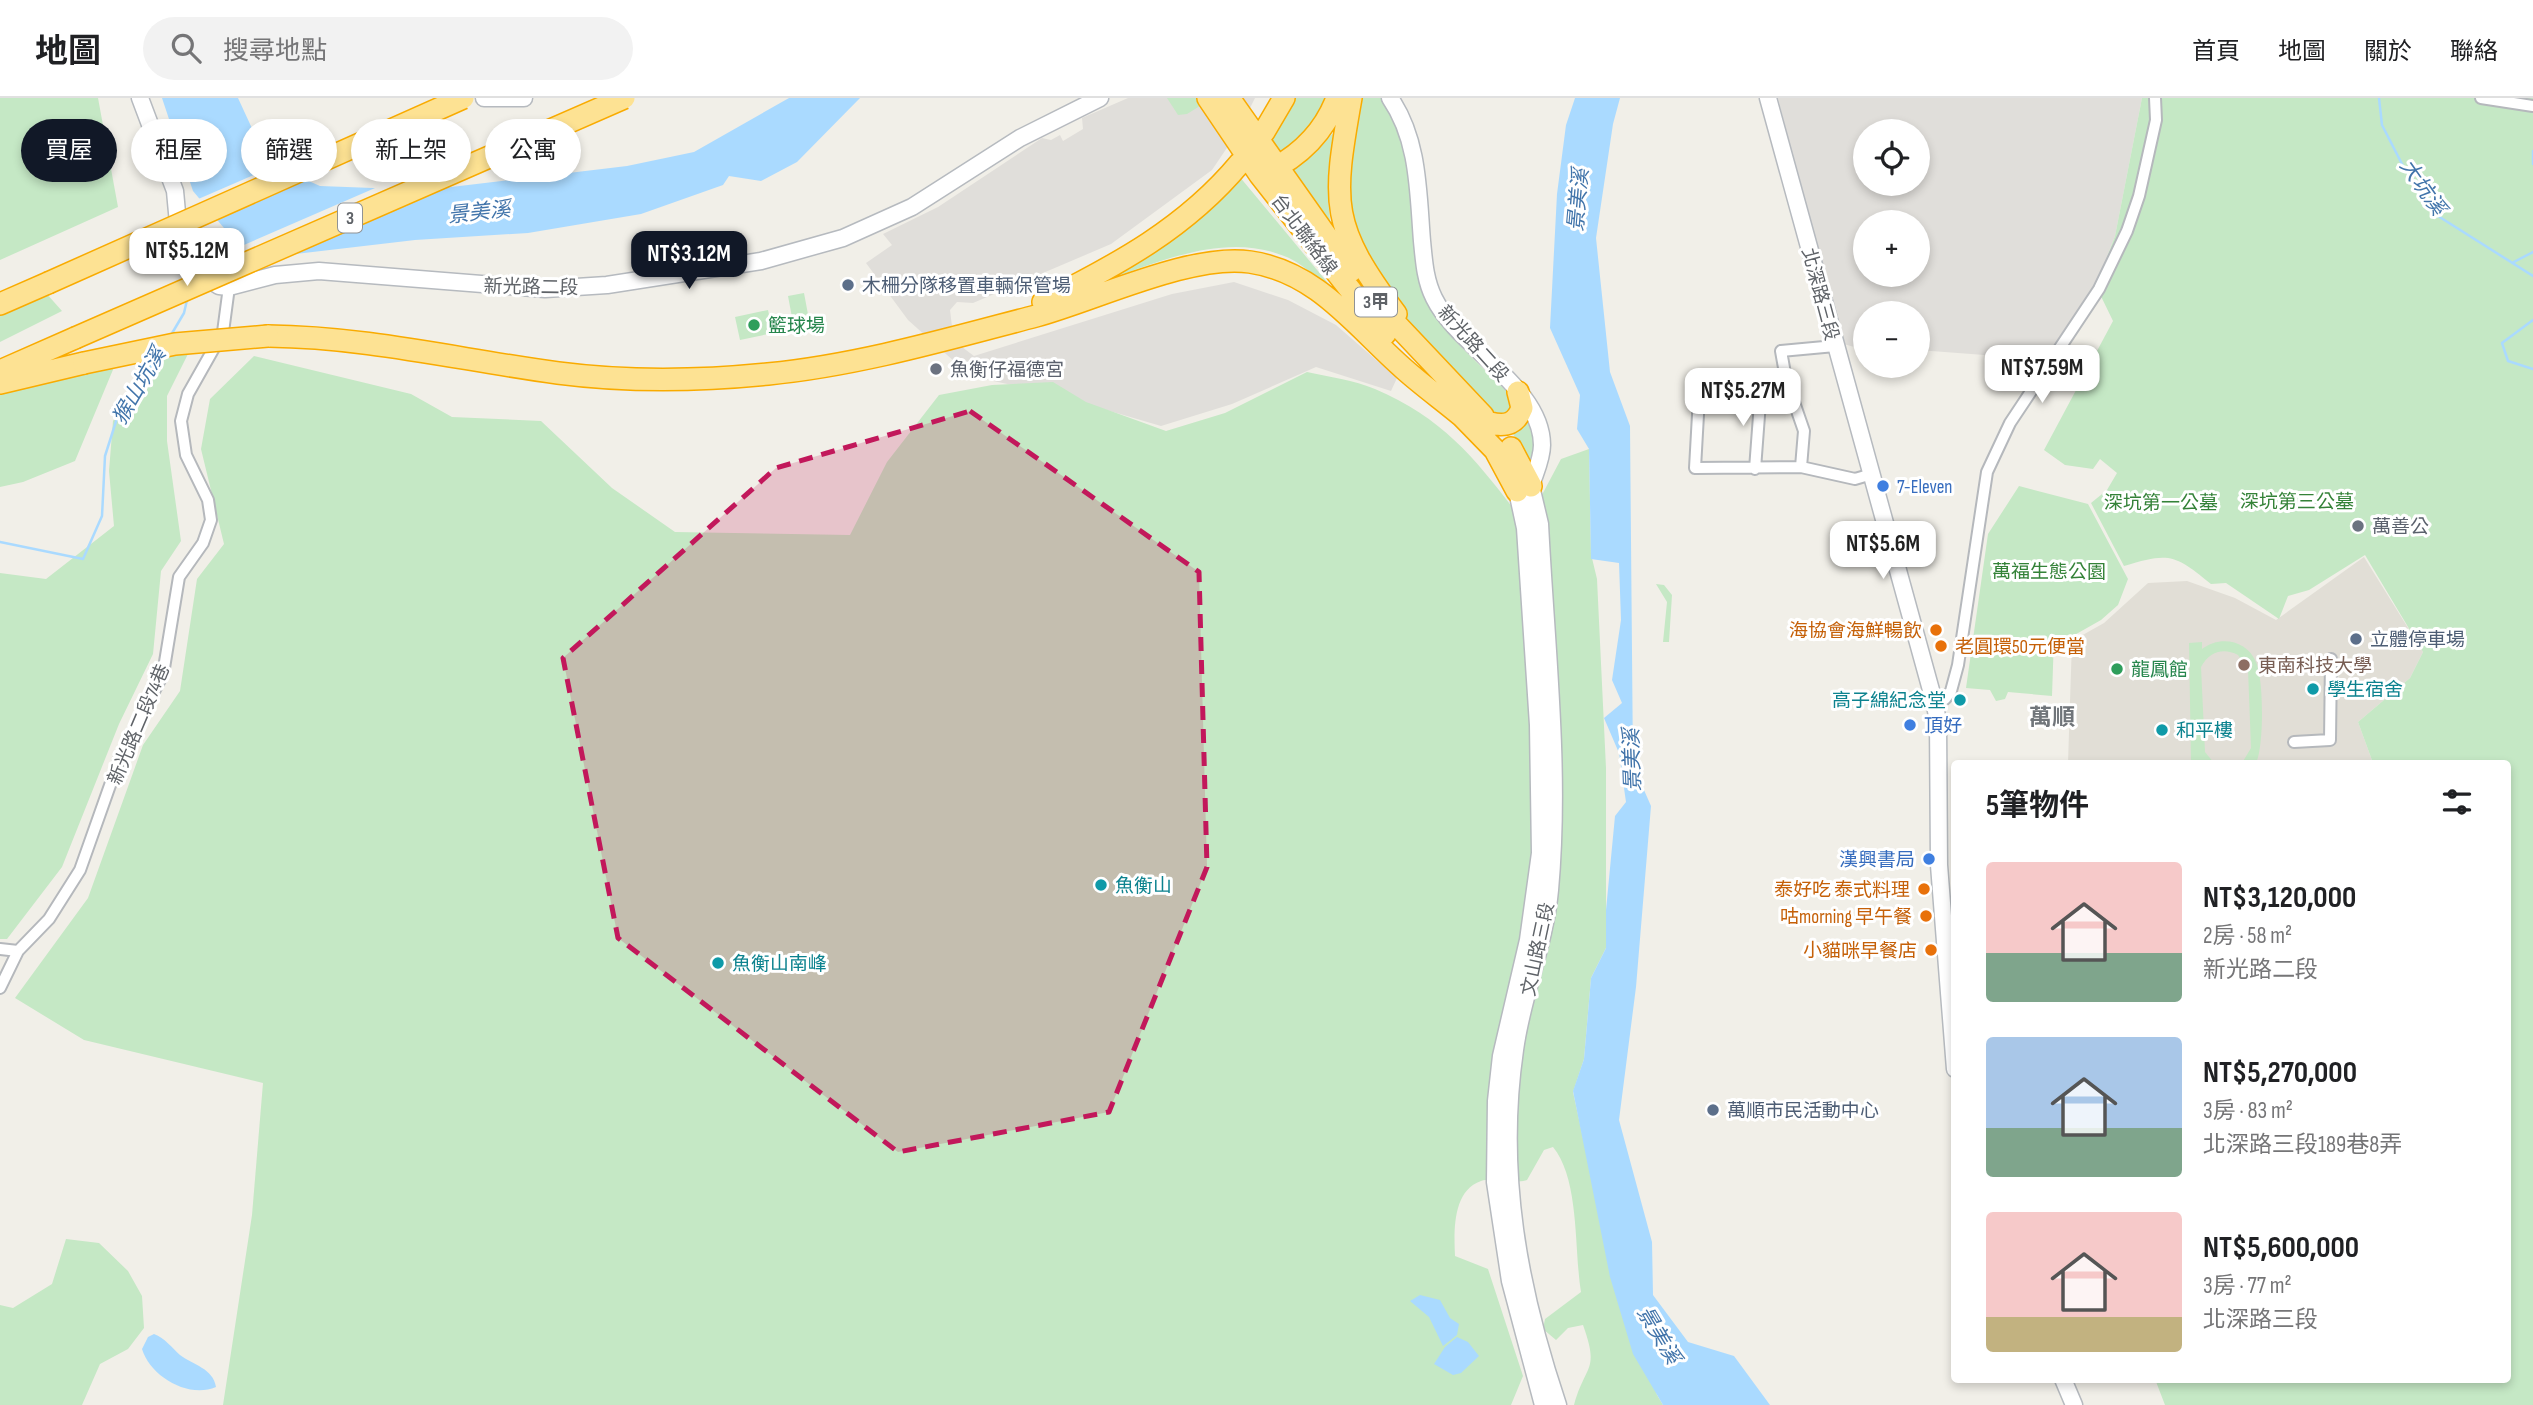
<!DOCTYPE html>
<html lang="zh-TW">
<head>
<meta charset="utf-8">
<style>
  :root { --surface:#fff; --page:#f2f2f2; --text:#202124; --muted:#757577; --line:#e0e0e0; --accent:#111827 }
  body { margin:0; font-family:"Sofia Sans Condensed","Noto Sans TC",sans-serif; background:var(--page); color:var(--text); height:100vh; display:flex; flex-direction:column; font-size:26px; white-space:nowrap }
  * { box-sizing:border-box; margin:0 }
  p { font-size:23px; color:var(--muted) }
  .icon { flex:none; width:38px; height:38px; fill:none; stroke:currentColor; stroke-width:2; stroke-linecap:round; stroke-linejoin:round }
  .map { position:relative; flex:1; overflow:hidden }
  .side { position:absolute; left:1951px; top:662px; width:560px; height:623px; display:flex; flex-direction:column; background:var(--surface); border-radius:7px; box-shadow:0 4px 10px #0003 }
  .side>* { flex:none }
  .top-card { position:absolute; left:21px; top:21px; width:665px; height:63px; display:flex; gap:14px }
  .fabs { position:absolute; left:1853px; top:21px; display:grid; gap:14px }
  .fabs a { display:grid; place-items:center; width:77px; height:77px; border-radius:50%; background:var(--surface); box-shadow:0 4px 10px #0003; font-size:35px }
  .price { position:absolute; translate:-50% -60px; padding:0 16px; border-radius:14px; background:#fff; color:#222; font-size:23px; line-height:46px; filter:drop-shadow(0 2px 4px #0008) }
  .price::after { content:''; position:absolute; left:50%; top:42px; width:21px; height:16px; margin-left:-10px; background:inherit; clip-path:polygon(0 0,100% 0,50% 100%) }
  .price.active { background:var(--accent); color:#fff }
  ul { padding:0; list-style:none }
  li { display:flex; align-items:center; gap:21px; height:175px; padding:0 35px }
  li span { display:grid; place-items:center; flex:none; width:196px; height:140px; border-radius:7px; color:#555 }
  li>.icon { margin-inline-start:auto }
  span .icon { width:84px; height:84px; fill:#fffc; stroke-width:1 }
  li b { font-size:30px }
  h2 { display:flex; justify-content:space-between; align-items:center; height:84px; padding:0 35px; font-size:30px }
  .chip { padding:0 24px; border-radius:32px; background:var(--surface); box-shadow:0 4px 10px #0003; font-size:24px; line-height:63px }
  .chip.active { background:var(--accent); color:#fff }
  header { display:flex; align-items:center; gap:42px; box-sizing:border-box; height:98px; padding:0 35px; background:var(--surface); border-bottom:2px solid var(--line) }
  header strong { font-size:33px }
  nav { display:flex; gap:38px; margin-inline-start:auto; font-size:24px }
  .search { width:490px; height:63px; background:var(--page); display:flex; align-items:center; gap:18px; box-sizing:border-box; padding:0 24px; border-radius:38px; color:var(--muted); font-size:26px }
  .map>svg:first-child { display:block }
</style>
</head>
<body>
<header>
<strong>地圖</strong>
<div class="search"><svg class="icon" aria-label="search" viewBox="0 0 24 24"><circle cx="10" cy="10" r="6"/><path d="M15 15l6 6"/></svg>搜尋地點</div>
<nav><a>首頁</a><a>地圖</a><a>關於</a><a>聯絡</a></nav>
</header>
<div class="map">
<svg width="2533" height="1307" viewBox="0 0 2533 1307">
  <rect width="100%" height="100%" fill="#f1efe8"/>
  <!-- industrial -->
  <path fill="#e0deda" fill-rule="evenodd" d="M1128,0H1255L1239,32L1212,72L1111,146L973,205L957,204L950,212L952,229L962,249L974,258L1172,196L1234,184L1288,202L1336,227L1397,280L1391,293L1316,269L1232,306L1161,328L1045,294L979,280L965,273L908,222L866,165L892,147L883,136L938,109L1042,40L1051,42L1060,37L1063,43L1083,31L1082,20Z
    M1778,0H2142L2115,138L2096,188L2049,262L1918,252V215H1866L1865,252L1840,245ZM1866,33H1918V86H1866ZM1866,124H1918V177H1866Z"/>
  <!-- education -->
  <path fill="#e1ded6" d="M2364,459L2423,554L2410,580L2358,624L2373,665H2068L2072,543L2104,525L2148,485L2187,483L2235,500L2276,522Z"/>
  <!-- green -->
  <path fill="#c5e8c5" d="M0,0H98L118,109L0,162Z
    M1167,0H1213L1187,16L1178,17Z
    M1291,0H1331L1320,20L1281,57L1269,40Z
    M1358,0H1381C1410,43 1410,94 1415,145C1416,163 1417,181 1424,198C1439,234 1485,270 1512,299L1511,315L1496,317C1442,264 1353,174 1346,95C1344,71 1354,26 1358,0Z
    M2142,0H2533V1307H2165L2155,1281H2508V665H2373L2358,624L2410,580L2423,554L2365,457L2309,492L2288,498L2279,521L2226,485L2211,486C2175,456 2169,454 2124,468L2091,405L2107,392L2117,375L2100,361L2093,371L2065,367L2044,352L2113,223L2096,188L2115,138Z
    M1333,35L1328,102L1332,141L1292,72L1317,53Z
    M1239,78L1347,208C1327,192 1308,167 1284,158C1221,132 1151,168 1091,187Z
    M46,195L62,213L0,244V215Z
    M804,195L810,227L794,230L788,198Z
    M768,212L773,235L740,242L735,219Z
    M161,244H194L167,298V343L181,443L161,473L153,556L119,626L62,769L7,841H0V475L46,481L114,428L109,373L113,323Z
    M122,250L75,363L23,384L0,389V286Z
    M254,258L411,296L452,319L541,323L612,390L675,434L850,437L887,364L939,297L992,287L1053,284L1086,304L1166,333L1225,315L1307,274C1329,279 1354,282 1375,291C1448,322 1480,367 1526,427L1561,361L1589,351L1591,456L1597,481L1606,670V850L1591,880L1584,961L1573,994L1598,1109L1657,1297L1663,1307H1574C1585,1266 1600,1274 1583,1227L1568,1230L1556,1242L1543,1231L1545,1221L1581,1194C1574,1152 1580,1082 1553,1049L1544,1052L1527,1082C1512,1087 1495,1079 1481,1083C1452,1093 1454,1134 1455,1158L1488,1171L1523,1278L1511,1307H223L252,1117L263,985L84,942L15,900L88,800L143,647L180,593L197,481L224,446L201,351L210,301Z
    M1526,319L1535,345L1530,361L1511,333Z
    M2019,388L2088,406L2128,481L2118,507L2101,522L2071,539H2054L2052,598L2008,594L2005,601L1996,603L1990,592L1966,590L1988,436Z
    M1656,486L1664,487L1672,497L1669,544H1663L1667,504Z
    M2202,544V551C2220,537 2247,542 2256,564C2264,581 2264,649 2256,665H2242L2251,650L2248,571L2238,557C2223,549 2209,554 2201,569L2205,654L2214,665H2191L2189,545Z
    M66,1141L99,1145L128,1173L142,1198L144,1230L128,1251L100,1266L82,1307H0V1207L13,1210L52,1186Z"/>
  <!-- water -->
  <path fill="#aadaff" d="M162,0H238L268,65L320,88L426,92L627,68L694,54L789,0H860L797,64L761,83L729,78L723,87L641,116L528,135L415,142L287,157L239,148L193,93Z
    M1575,0H1620L1613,26L1596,140L1610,274L1630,328L1633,667L1651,708L1636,889L1619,1022L1652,1144L1653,1197L1688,1244L1734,1258L1770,1307H1663L1633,1256L1610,1179L1573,993L1584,961L1591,880L1606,850V812L1615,718L1626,704L1619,655L1604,620L1622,605L1612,582L1621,522L1619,465L1591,461L1589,351L1577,331L1580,297L1550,230L1557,96L1566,27Z
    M1420,1197L1440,1202L1450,1220L1459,1226L1457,1237L1443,1248L1429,1219L1410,1203Z
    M154,1236C165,1240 172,1250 180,1257C193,1267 213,1270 216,1289C188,1301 150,1278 142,1251L148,1239Z
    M1457,1239L1468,1244L1479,1258L1461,1275L1453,1277L1434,1266L1445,1249Z"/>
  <!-- pier -->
  <path fill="#f1efe8" d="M279,66L309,79L213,122L196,102Z
    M382,87L426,88L277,159L237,150Z"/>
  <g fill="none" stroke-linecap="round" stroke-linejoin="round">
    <!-- stream -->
    <path stroke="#aadaff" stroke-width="2.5" d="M2379,0L2382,27L2403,68L2438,118L2533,178
      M2533,53V66
      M197,161C201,147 214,134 228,132
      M2512,165L2533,154
      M2533,222L2502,245L2508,263L2533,271
      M171,237L184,215L187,202
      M0,444L83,461L102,418L105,358L119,314L159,257"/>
    <!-- street casing -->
    <g stroke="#b5b8bc" stroke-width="14">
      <path id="street" d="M2481,0L2533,8
        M1700,281L1695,370L1801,369L1855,381L1872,376
        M1801,369L1804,333L1786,281L1781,253L1835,248
        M1755,371L1761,291
        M1934,603L1945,601L1951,593L1958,567L1987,374L2010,325L2099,191L2127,133L2139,98L2156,22L2155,0
        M2294,644L2330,642L2331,561
        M0,851L18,853
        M0,890L18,853L49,821L80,772L120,659L163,576L179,479L203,445L211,422L208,402L186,357L181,323L188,296L223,234L229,189"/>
    </g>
    <!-- secondary casing -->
    <g stroke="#b6babf" stroke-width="19">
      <path id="secondary" d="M140,0L175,93L180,147L200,176L219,188L229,189L275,177L319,173L545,191L607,187L761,163L843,140L912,109L1020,40L1100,0
        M484,0H524
        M1390,0C1419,42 1418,94 1422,143C1424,163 1425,182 1434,200C1458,249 1542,289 1542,347C1542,361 1535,375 1531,388
        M1768,0L1934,603L1938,623L1939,767L1955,971
        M1531,388L1540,426C1546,547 1561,671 1550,792C1545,847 1522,898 1515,952C1497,1075 1519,1191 1558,1307
        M1526,390L1517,393L1525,430L1538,627L1540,755L1528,842L1501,958L1496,1003L1495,1084L1510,1183L1543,1307
        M2063,1281L2074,1307"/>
    </g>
    <!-- highway casing -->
    <g stroke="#f9ab00" stroke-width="24">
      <path id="highway" d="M1208,0L1260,77L1385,236
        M1229,0L1351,173
        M1351,0C1332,107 1330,127 1396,216
        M1264,34L1284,0
        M1265,75C1299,59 1324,35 1337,0
        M1043,204C1117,167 1186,130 1240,65
        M0,206L48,185
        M1380,209L1483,318
        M268,238C367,239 461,262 558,275C627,284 699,283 768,276C859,267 948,241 1036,218C1095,202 1192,155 1250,164C1318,174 1356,229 1404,271C1423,288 1444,303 1463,319
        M0,273L75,240
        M0,285L84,265
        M1455,311L1495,352L1517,393
        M1490,325C1506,329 1516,326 1522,310L1518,294
        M1511,350L1531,388"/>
    </g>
    <!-- street -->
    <use href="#street" stroke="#fff" stroke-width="10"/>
    <!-- secondary -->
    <use href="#secondary" stroke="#fff" stroke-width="16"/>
    <!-- highway -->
    <use href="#highway" stroke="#fde293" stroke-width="21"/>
    <!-- highway-bridge casing -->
    <g stroke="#f9ab00" stroke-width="24" stroke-linecap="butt">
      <path id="highway-bridge" d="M48,185L463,0
        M75,240L624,0
        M84,265L175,246L268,238"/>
    </g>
    <!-- highway-bridge -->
    <use href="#highway-bridge" stroke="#fde293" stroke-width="21"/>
  </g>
  <!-- marked area -->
  <path fill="#c2185b" fill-opacity="0.2" stroke="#c2185b" stroke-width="5" stroke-dasharray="14 9" stroke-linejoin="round" d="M970,313L1199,474L1207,769L1109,1014L898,1054L618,840L563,560L776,370Z"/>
  <!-- markers -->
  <g fill="#5c6f8a" stroke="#fff" stroke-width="2.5">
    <circle cx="848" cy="187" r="7"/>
    <circle cx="2356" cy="541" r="7"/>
    <circle cx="1713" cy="1012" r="7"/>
  </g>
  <g fill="#2e9e5b" stroke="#fff" stroke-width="2.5">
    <circle cx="754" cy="227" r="7"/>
    <circle cx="2117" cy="571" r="7"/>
  </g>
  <g fill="#6b7280" stroke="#fff" stroke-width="2.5">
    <circle cx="936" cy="271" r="7"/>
    <circle cx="2358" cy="428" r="7"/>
  </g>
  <g fill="#3f7fe0" stroke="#fff" stroke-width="2.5">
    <circle cx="1883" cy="388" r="7"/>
    <circle cx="1910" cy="627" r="7"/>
    <circle cx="1929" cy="761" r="7"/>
  </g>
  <g fill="#e8710a" stroke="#fff" stroke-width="2.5">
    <circle cx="1936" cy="532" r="7"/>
    <circle cx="1941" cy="548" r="7"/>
    <circle cx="1924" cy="791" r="7"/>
    <circle cx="1926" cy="818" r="7"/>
    <circle cx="1931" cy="852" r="7"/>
  </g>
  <circle fill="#8d6e63" stroke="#fff" stroke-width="2.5" cx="2244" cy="567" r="7"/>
  <g fill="#0f9aa8" stroke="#fff" stroke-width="2.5">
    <circle cx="2313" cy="591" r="7"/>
    <circle cx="1960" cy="602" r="7"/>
    <circle cx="2162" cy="632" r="7"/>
    <circle cx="1101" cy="787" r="7"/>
    <circle cx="718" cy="865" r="7"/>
  </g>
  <g text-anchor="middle" stroke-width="6" stroke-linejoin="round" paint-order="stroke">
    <!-- shield labels -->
    <g fill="#fff" stroke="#8f9295" stroke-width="2">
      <rect x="338" y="105.5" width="24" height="29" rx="5"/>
      <rect x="1355" y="189.5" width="42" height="29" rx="5"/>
    </g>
    <g font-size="18" font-weight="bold" fill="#5f6368">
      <text x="350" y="126">3</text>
      <text x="1376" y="210">3甲</text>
    </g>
    <!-- street labels -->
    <g font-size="19" fill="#5f6368" stroke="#fff">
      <text transform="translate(1305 136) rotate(53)" y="7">台北聯絡線</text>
      <text transform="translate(531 188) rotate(1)" y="7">新光路二段</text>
      <text transform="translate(1821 196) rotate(75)" y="7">北深路三段</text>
      <text transform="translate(1474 245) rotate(48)" y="7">新光路二段</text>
      <text transform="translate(138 626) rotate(-67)" y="7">新光路二段74巷</text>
      <text transform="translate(1537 851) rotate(-78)" y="7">文山路三段</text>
    </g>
    <!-- service labels -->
    <g font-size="19" fill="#4e5e75" stroke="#fff" text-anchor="start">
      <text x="862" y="194">木柵分隊移置車輛保管場</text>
      <text x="2370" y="548">立體停車場</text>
      <text x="1727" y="1019">萬順市民活動中心</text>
    </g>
    <!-- leisure labels -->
    <g font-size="19" fill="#27864d" stroke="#fff" text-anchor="start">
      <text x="768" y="234">籃球場</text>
      <text x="2131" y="578">龍鳳館</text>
    </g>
    <!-- worship labels -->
    <g font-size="19" fill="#5b616d" stroke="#fff" text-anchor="start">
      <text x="950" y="278">魚衡仔福德宮</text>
      <text x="2372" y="435">萬善公</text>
    </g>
    <!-- shop labels -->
    <g font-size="19" fill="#366cbe" stroke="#fff" text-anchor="start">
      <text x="1897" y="395">7-Eleven</text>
      <text x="1924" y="634">頂好</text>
      <text x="1915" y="768" text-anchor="end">漢興書局</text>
    </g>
    <!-- park labels -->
    <g font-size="19" fill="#348238" stroke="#fff">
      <text x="2297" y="410">深坑第三公墓</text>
      <text x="2161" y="411">深坑第一公墓</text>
      <text x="2049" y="480">萬福生態公園</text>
    </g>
    <!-- food labels -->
    <g font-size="19" fill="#c56008" stroke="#fff" text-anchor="end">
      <text x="1922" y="539">海協會海鮮暢飲</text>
      <text x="1955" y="555" text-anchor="start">老圓環50元便當</text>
      <text x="1910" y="798">泰好吃 泰式料理</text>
      <text x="1912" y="825">咕morning 早午餐</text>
      <text x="1917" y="859">小貓咪早餐店</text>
    </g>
    <!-- education labels -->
    <g font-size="19" fill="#785e54" stroke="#fff" text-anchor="start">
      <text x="2258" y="574">東南科技大學</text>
    </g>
    <!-- culture labels -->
    <g font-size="19" fill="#0d838f" stroke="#fff" text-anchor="start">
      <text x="2327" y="598">學生宿舍</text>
      <text x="1946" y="609" text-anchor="end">高子綿紀念堂</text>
      <text x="2176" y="639">和平樓</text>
      <text x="1115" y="794">魚衡山</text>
      <text x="732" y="872">魚衡山南峰</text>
    </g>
    <!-- water labels -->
    <g font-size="21" font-style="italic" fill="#4174aa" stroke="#fff">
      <text transform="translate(2423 89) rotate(55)" y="7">大坑溪</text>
      <text transform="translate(1578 102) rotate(-85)" y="7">景美溪</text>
      <text transform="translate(479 114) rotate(-6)" y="7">景美溪</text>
      <text transform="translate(139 288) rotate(-60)" y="7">猴山坑溪</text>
      <text transform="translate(1632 662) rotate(-92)" y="7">景美溪</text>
      <text transform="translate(1659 1237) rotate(59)" y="7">景美溪</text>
    </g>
    <!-- quarter labels -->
    <g font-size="23" font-weight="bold" fill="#70757a" stroke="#fff">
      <text x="2052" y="627">萬順</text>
    </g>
  </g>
</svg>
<div class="fabs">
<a><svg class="icon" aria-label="locate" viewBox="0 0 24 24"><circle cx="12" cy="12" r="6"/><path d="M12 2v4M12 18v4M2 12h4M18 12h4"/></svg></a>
<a>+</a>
<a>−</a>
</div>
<b class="price" style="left:187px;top:190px">NT$5.12M</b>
<b class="price active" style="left:689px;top:193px">NT$3.12M</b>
<b class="price" style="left:2042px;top:307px">NT$7.59M</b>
<b class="price" style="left:1743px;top:330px">NT$5.27M</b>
<b class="price" style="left:1883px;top:483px">NT$5.6M</b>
<div class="top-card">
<a class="chip active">買屋</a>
<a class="chip">租屋</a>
<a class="chip">篩選</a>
<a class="chip">新上架</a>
<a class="chip">公寓</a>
</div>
<section class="side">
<h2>5筆物件<svg class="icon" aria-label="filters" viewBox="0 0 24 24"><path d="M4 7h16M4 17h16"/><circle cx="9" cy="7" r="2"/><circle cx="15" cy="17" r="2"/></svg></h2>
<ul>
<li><span style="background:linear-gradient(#f6c9c9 65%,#7fa58c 0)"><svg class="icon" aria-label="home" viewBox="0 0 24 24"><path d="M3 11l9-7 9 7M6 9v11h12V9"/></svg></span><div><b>NT$3,120,000</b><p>2房 · 58 m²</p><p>新光路二段</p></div></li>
<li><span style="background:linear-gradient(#a9c7e8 65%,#7fa58c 0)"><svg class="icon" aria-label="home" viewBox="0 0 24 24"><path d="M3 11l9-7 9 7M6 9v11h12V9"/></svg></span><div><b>NT$5,270,000</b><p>3房 · 83 m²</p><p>北深路三段189巷8弄</p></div></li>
<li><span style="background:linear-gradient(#f6c9c9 75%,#c2b280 0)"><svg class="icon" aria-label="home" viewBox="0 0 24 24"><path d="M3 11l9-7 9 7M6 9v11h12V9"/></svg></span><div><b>NT$5,600,000</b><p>3房 · 77 m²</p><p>北深路三段</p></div></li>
</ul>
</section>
</div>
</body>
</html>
